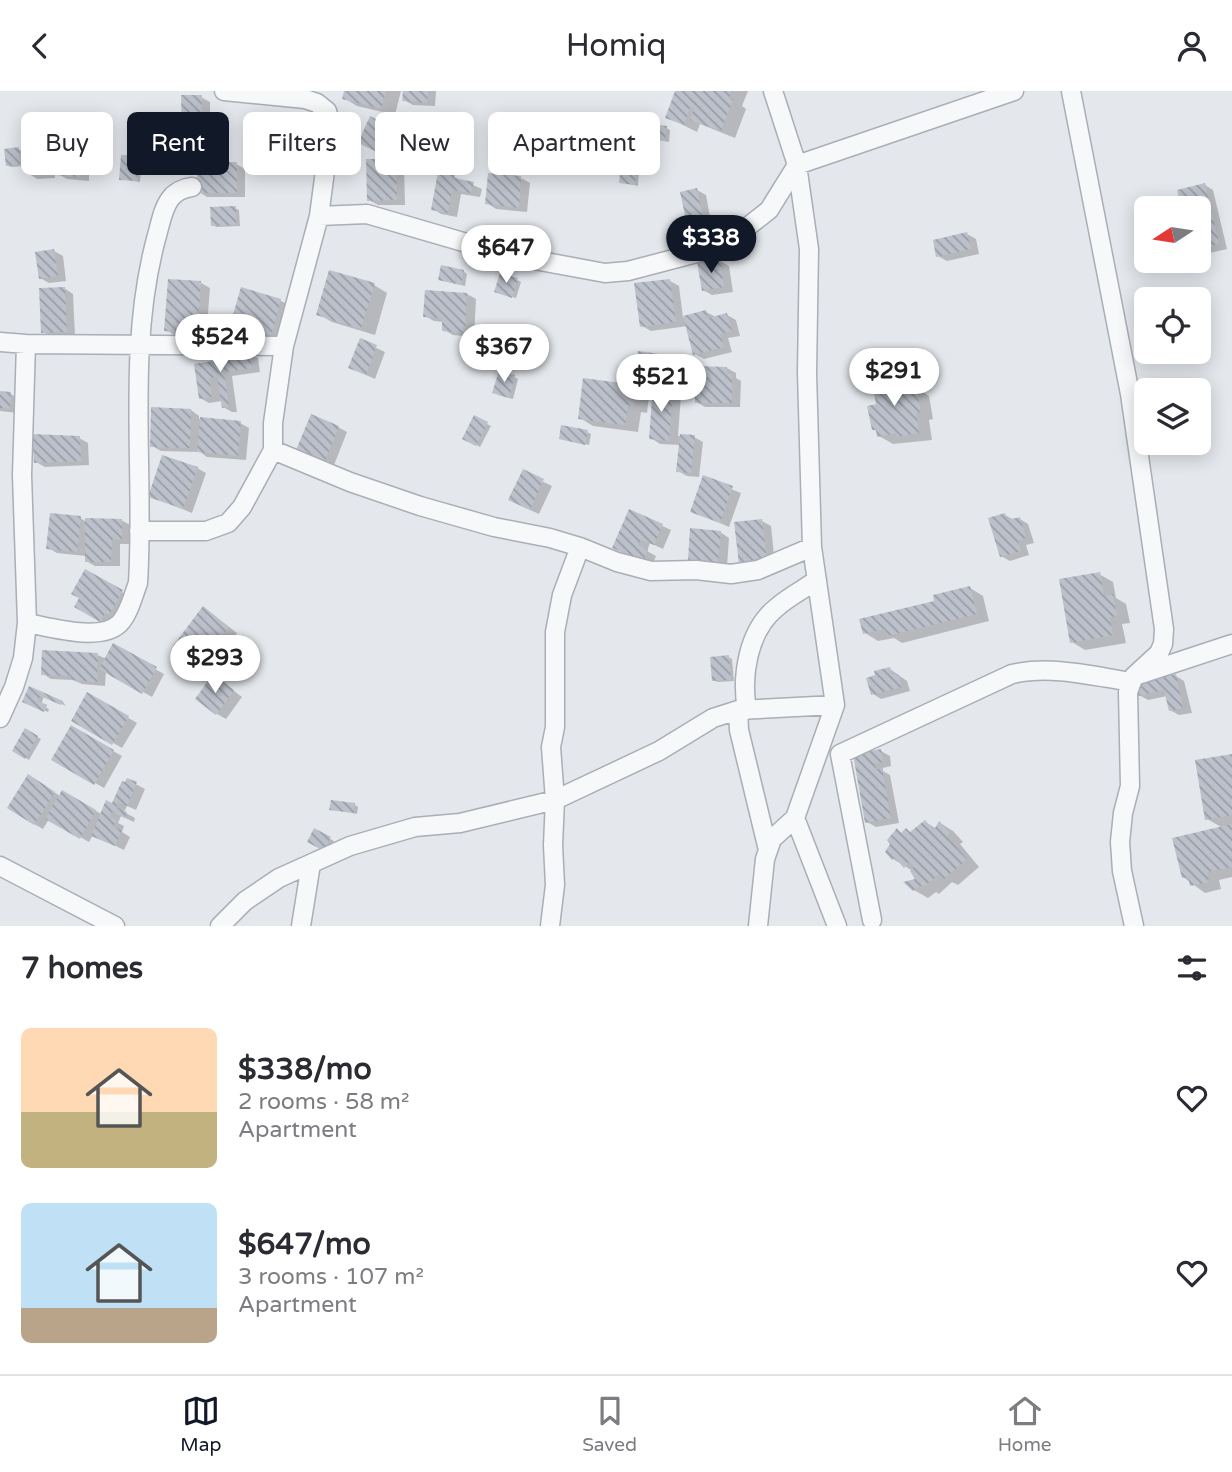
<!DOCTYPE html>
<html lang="en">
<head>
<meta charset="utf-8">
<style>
  :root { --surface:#fff; --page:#f2f2f3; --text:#2b2b33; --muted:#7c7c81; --line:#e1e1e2; --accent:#111827 }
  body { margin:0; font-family:"Varela Round",sans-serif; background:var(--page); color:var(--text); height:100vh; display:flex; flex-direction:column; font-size:26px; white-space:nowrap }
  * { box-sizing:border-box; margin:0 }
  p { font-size:23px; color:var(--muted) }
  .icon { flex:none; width:38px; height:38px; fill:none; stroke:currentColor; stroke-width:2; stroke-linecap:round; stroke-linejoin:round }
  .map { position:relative; height:835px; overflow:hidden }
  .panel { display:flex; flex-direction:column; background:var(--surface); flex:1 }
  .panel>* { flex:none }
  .top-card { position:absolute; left:21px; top:21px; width:700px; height:63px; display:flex; gap:14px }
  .needle { width:46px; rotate:258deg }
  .tools { position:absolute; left:1134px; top:105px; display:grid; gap:14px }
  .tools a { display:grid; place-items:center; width:77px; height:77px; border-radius:10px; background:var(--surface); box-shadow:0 4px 18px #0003; font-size:35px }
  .price { position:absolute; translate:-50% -60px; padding:0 16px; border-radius:24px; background:#fff; color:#222; font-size:23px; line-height:46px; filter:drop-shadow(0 2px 4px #0008) }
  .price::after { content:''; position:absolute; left:50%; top:42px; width:21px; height:16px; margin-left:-10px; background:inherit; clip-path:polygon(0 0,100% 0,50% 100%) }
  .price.selected { background:var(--accent); color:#fff }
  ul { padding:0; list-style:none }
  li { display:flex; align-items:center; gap:21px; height:175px; padding:0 21px }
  li span { display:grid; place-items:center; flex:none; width:196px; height:140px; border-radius:10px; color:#555 }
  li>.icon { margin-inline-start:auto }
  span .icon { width:84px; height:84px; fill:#fffc; stroke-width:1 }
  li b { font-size:30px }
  h2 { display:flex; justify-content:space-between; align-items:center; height:84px; padding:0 21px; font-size:30px }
  .chip { padding:0 24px; border-radius:10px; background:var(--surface); box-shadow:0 4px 18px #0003; font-size:24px; line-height:63px }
  .chip.selected { background:var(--accent); color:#fff }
  header { display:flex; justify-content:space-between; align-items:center; height:91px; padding:0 21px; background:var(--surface); font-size:32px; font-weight:600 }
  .tabs { display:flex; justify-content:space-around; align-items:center; height:98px; border-top:2px solid var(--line); background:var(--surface); font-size:19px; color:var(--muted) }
  .tabs a { display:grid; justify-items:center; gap:4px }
  .tabs .selected { color:var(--accent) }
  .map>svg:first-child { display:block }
</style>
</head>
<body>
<header><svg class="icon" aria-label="back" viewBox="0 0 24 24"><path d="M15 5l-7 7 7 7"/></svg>Homiq<svg class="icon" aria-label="person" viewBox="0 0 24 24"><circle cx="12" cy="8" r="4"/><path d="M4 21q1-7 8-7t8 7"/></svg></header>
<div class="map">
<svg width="1232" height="835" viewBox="0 0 1232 835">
  <defs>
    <pattern id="building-back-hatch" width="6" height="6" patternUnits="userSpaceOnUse" patternTransform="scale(1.75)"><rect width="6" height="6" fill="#bbc0ca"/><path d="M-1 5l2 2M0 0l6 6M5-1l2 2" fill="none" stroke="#989da6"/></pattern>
  </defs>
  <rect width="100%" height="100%" fill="#e4e7ec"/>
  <!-- shadow -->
  <path fill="#0003" d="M345,0H401L395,24L357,15L344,7Z
    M405,0H436L435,15L413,14L404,9Z
    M676,0H748L742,15L746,18L735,47L700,33L697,41L667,26Z
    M201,6L210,11V44H192L183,39Z
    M388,35L396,40L421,42L430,47L420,71L389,56L386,64L369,56Z
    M666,37L670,39L669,51L637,45Z
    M45,47L53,52L55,87L37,88L28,82Z
    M83,48L103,58L101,83L89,81V90L67,88L58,83Z
    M18,58L22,60L24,75L11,76L7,74Z
    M138,67L142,69L140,91L121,88Z
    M395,69L404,75L405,114H378L369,109Z
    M236,73L245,78V106H207L199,101Z
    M635,76L639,78L638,95L621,91Z
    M489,84L521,87L530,92L527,121L496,118L487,112Z
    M454,86L482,98L480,106L461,103L457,126L441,123L433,118Z
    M1205,94L1213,99L1227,158L1201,164L1199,163V117H1183L1179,100Z
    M697,99L706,104L715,153L701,156L692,151Z
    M235,117L239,119L240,135L216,136L213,134Z
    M967,143L976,148L979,163L947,170L938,165Z
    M54,160L63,165L66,190L49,192L40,187Z
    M720,170L729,175L733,201L712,204L703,199Z
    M463,180L467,183L465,195L444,190Z
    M517,189L521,191L516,207L500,202Z
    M670,190L679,195L683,227L706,221L716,226L727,224L736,229L740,245L728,247L732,261L704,268L695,263L688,235L651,240L642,235Z
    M201,192L210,197L206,247L175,244L166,239Z
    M374,194L387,202L375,244L332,231L318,223Z
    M64,197L73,203L75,245L52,246L43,241Z
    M242,198L281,210L290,215L280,250L241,238L232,233Z
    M427,201L467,203L476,208L474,246L453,244L444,239V231L434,230L425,225Z
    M361,250L385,261L375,288L359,281Z
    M249,262L258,267L260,281L232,285L237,321H232L223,316L222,310L209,312L200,307L196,274L222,271Z
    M666,266L675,271L672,289L646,285L637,280Z
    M727,277L736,282V287L741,290L740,316H705L696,311Z
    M514,286L518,288L513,308L498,304Z
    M895,288L902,292L908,291L929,305L933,328L929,329L932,349L893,353L879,345L878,341L873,338L878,314Z
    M636,296L649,304L647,322L641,321L638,341L593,335L580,327Z
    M673,298L681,304L678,345L694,346L703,351L699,386L687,385L678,380L681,354L660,353L651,347Z
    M0,302L11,303L19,308L18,322L0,320Z
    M191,319L199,325V328L240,332L249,337L246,369L207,366L200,361L161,360L152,355Z
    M475,327L491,335L480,356L465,347Z
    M338,336L347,341L334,374L299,358Z
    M587,341L591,343L589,354L561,347Z
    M79,347L88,352L89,374L45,376L36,371Z
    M197,377L206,382L192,422L150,405Z
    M523,381L552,395L539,423L519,414Z
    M704,387L741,402L729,436L692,420Z
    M630,420L671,439L663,458L650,452L647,460L656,465L652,475L623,462Z
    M1005,424L1014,429L1020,428L1028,433L1034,452L1026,454L1029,464L1010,470L1001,465Z
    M80,427L87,431L121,429L130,434V453H120V475H95L86,470V465L57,462L48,457Z
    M762,430L771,435L775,474L749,477Z
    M720,441L729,447L727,476L699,473L690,468Z
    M86,480L130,506L109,534L76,515L81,506Z
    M1099,483L1113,491L1116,507L1126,513L1130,532L1122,533L1126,552L1085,559L1072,551Z
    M970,497L983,505L989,530L902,552L894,547L878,550L865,542Z
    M212,523L237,542L210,579L201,574Z
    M114,555L164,583L152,606L106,580L105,595L82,593L73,589L51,588L43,583L98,564L106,568Z
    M728,566L732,568L734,590L718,591L714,589Z
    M890,578L907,590L910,600L881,608L873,603Z
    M1176,585L1184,590L1192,622L1179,624L1170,619L1167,605L1148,609L1139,604Z
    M222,591L242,606L226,628L217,623Z
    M30,597L63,611L66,615L44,605L41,614L49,618L48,621L28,613Z
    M88,603L137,632L122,657L73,629Z
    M72,637L122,665L104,697L53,668Z
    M25,640L41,648L29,669L14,660Z
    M881,660L890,665L891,675L883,677V680L890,684L899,732L876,736L867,731L855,665Z
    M1232,664V786L1219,789L1221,798L1205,802L1183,786L1223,737L1207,728Z
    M128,689L145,698L136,719L127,715L124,721L135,727L134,731L121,725L118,732L124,735L122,741L130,746L124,759L93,744L89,751L49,728L43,738L34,733L37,690L60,705L63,701L103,724L113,714Z
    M355,714L358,716L357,723L331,718Z
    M925,731L937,738L940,732L953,740L963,751L960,753L979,776L958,794L952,791L939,803L936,801L928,807L914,799L918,789L911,779L893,768L897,739L903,743L912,742Z
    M315,740L334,750L328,761Z"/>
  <!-- building -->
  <path fill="url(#building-back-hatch)" d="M344,0H386L381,18L342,8Z
    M403,0H428L427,12L402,10Z
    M675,0H731L729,7L733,8L721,40L690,29L694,18L690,16L684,34L665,27Z
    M181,4H202V40H182Z
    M370,25L388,34L377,61L358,52Z
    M398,30L422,41L411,67L387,57Z
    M637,31L667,35L665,50L635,46Z
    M59,44L83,46V50L95,51L92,79L81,78L80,86L56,84Z
    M45,45L46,83H26L25,46Z
    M19,56L21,73L6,75L4,58Z
    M121,64L139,65L137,90L119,89Z
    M366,68H396L397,109L367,110Z
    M197,71H237V102H197Z
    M621,73L636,74L635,94L619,92Z
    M438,81L455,84L454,87L474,91L471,102L452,99L448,122L431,119Z
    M488,82L521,85L519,117L485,113Z
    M1205,92L1219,153L1199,158V117H1181L1177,99Z
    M697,97L707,148L691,152L680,101Z
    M236,115V134L211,135L210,116Z
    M967,141L971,158L936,166L933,149Z
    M54,158L58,185L39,188L35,161Z
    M720,168L724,196L702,200L697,171Z
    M441,174L464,179L461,194L438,189Z
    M329,179L375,192L361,238L316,224Z
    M500,182L518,187L512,207L494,201Z
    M168,188L201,190L197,243L164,240Z
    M670,188L676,231L640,236L634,192Z
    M65,196L67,241L41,242L39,197Z
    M241,196L281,208L271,246L230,234Z
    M425,199L467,202L465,242L442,240V227L423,226Z
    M706,219L708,227L727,222L732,240L720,243L724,256L693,264L683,225Z
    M360,247L377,254L366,284L348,277Z
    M249,260L252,277L224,281L229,316L222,317L217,286L209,287L212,306L199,308L194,273L220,269L219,264Z
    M638,260L667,264L664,285L635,281Z
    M695,275L727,276V283H732V312H695Z
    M499,280L515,284L509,307L492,302Z
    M895,286L896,291L909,289L910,296L916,295L921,321L916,322L919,342L897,346L896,342L877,346L876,339H872L867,315L876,313L872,290Z
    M583,287L636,294L633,315L628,314L625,334L578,328Z
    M653,295L673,297L669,350L649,348Z
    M0,300L11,301L10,318L0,317Z
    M151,316L191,318L190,357L150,356Z
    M311,323L339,335L325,370L296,359Z
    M474,324L488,331L476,355L462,348Z
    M200,326L241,330L238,365L197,361Z
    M561,334L588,339L585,354L559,348Z
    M32,343L80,345L81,370L34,372Z
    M680,343L695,344L691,382L676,381Z
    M162,364L198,376L183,418L148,406Z
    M523,378L544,388L530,419L508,409Z
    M703,384L733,395L720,432L690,421Z
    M629,418L663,433L654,454L641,449L639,454L648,459L643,471L612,457Z
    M50,422L81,425L77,461L46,458Z
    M1005,422L1007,429L1020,426L1026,447L1018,450L1021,460L1000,466L988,427Z
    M85,427L122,428V449L112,448L111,471H85Z
    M762,428L767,469L739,473L734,431Z
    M690,437L721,440L718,472L688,469Z
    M85,478L123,499L109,524L105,522L100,531L74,516L79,507L71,503Z
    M1100,481L1104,505L1113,503L1117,525L1110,526L1113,544L1070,552L1059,488Z
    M970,495L977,523L887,545L885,538L863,543L859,528L934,510L933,504Z
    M203,515L229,536L200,576L173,555Z
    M113,552L157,576L142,603L99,578Z
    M42,559L98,562L97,591L71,589V585L41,584Z
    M729,564L731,589L712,590L710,566Z
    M890,576L892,584L898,583L902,596L871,604L866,587L875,584L874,580Z
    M213,583L234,599L216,624L195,608Z
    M1176,583L1183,617L1169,620L1164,599L1138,605L1135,592Z
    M29,595L63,610L61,614L40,605L38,610L47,614L44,621L22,611Z
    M87,601L129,625L112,654L71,630Z
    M71,634L114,659L94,694L51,669Z
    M25,637L38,645L25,668L12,660Z
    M881,658L883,671L875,672L876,679L882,677L891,727L865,732L853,663Z
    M1232,663V724L1205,729L1195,669Z
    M28,683L55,701L34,734L7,717Z
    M127,687L137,691L127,715L118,711L116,716L127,721L125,727L112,721L110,726L116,729L113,736L122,739L115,755L91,745L106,709L112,712L122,690L125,691Z
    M62,699L96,719L80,748L45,728Z
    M331,709L355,712L354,722L329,719Z
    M925,729L934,739L939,730L950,742L947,745L967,768L944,788L939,783L924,796L922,794L913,800L903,791L915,788L910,780L914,776L909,771L904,777L895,766L892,769L885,761L890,753L887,749L897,737L901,742L906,737L910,741Z
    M1232,733V776L1207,781L1209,791L1190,795L1188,786L1182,787L1172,747Z
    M314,737L331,746L324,760L307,751Z"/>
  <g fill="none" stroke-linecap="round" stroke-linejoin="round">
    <!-- street casing -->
    <g stroke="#a9aeb7" stroke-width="21">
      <path id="street" d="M773,0L797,74L809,158L807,282L812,456L835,614L795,727L837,835
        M1071,0L1130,303L1164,538L1163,553L1159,562L1134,585L1128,601L1130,695L1123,722L1120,751L1122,780L1134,835
        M319,125L367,123L508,164L605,182L628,180L723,155L769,119L797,74L1014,0
        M0,251L26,253L284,255
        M273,359L350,391L420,415L494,436L550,447L580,456L617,471L651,480L696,479L731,483L758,479L812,456
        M139,440H206L228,432L242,416L273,359V332L284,255L319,125L331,35L327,20L317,12L305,8L224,0
        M27,532C50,536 100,551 119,533C129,523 133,505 138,492C145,378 126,260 156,148C160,135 162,119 170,108C175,101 184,97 192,96
        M1138,584L1232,553
        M738,619L739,639L768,759
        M747,619C741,585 748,540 776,517C788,506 804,498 817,489
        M0,627L14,596L23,567L27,532L22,384L26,253
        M0,775L115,835
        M872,829L840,663L1012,583C1052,574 1092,585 1132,591
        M220,835L245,810L279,787L350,755L415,736L460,732L555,709L659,660L713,627L738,619L835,614
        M301,835L311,773
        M550,835L555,794L553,754L555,709L551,656L555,636V541L562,504L580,456
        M758,835L765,768L772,748L795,727"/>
    </g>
    <!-- street -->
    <use href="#street" stroke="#f7f8fa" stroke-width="18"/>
  </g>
</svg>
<div class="tools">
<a><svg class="needle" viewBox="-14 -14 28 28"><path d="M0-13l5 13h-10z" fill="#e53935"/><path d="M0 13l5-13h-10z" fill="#7c7c81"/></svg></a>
<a><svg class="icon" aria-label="locate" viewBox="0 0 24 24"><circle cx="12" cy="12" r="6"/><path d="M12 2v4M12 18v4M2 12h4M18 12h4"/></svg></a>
<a><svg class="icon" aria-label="layers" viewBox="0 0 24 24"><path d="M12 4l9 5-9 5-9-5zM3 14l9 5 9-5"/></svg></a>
</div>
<b class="price selected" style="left:711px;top:184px">$338</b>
<b class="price" style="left:506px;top:194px">$647</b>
<b class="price" style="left:220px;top:283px">$524</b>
<b class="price" style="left:504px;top:293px">$367</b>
<b class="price" style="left:894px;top:317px">$291</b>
<b class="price" style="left:661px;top:323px">$521</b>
<b class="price" style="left:215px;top:604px">$293</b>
<div class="top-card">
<a class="chip">Buy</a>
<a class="chip selected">Rent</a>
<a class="chip">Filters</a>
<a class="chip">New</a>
<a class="chip">Apartment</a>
</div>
</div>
<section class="panel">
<h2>7 homes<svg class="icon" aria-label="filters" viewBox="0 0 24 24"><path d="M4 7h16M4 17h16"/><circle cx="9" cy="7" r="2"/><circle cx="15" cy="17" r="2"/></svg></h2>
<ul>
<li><span style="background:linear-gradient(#ffd9b3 60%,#c2b280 0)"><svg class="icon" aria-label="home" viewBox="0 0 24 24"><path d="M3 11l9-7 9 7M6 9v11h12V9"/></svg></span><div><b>$338/mo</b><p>2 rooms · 58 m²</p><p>Apartment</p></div><svg class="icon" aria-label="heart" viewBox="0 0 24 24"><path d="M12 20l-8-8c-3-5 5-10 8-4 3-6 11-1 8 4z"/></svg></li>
<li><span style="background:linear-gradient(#bfe0f5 75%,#b9a48a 0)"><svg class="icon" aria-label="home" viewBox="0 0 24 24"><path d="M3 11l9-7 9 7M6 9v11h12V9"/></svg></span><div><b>$647/mo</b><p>3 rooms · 107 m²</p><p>Apartment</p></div><svg class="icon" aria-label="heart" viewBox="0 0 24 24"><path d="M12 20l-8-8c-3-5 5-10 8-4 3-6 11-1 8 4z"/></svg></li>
</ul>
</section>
<nav class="tabs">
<a class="selected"><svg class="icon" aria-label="map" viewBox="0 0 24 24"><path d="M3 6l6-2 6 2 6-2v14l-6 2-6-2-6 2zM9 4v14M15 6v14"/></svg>Map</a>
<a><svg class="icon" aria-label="saved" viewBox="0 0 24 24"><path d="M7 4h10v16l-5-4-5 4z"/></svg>Saved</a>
<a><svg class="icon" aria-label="home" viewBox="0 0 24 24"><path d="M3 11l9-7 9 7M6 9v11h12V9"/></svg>Home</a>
</nav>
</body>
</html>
